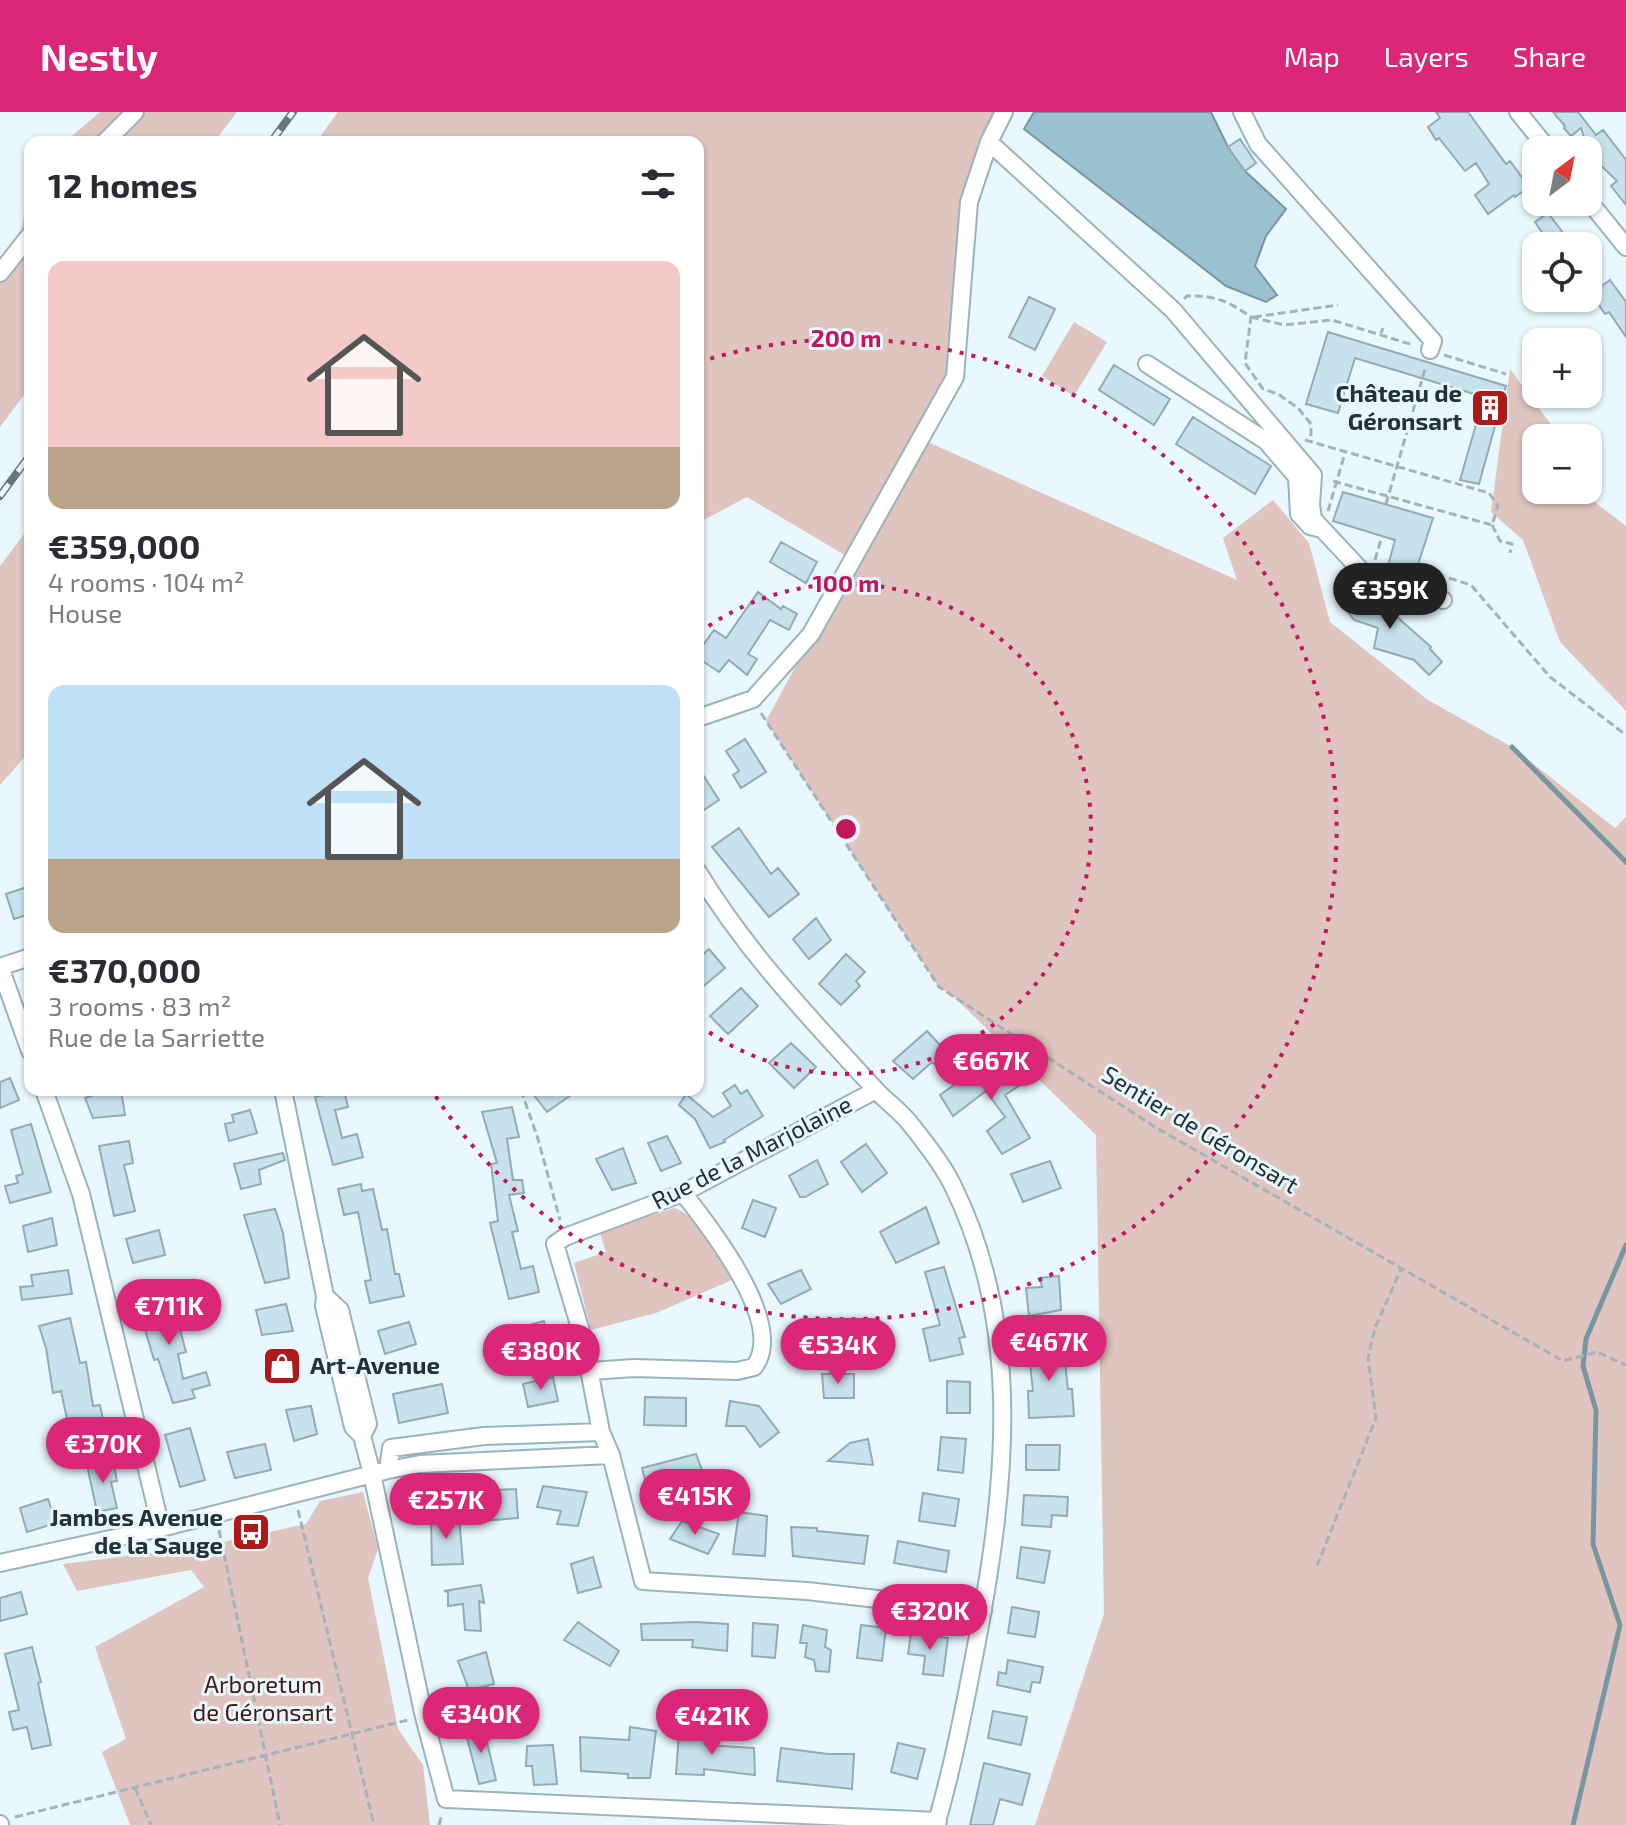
<!DOCTYPE html>
<html lang="en">
<head>
<meta charset="utf-8">
<style>
  :root { --surface:#fff; --page:#f2f2f3; --text:#2b2b33; --muted:#7c7c81; --accent:#db2777 }
  body { margin:0; font-family:"Exo 2",sans-serif; background:var(--page); color:var(--text); height:100vh; display:flex; flex-direction:column; font-size:30px; white-space:nowrap }
  * { box-sizing:border-box; margin:0 }
  p { font-size:26px; color:var(--muted) }
  .icon { flex:none; width:44px; height:44px; fill:none; stroke:currentColor; stroke-width:2; stroke-linecap:round; stroke-linejoin:round }
  .map { position:relative; flex:1; overflow:hidden }
  .panel { position:absolute; left:24px; top:24px; width:680px; height:960px; display:flex; flex-direction:column; background:var(--surface); border-radius:16px; box-shadow:0 2px 6px #0004 }
  .panel>* { flex:none }
  .needle { width:52px; rotate:32deg }
  .fabs { position:absolute; left:1522px; top:24px; display:grid; gap:16px }
  .fabs a { display:grid; place-items:center; width:80px; height:80px; border-radius:16px; background:var(--surface); box-shadow:0 2px 6px #0004; font-size:40px }
  .price { position:absolute; translate:-50% -68px; padding:0 18px; border-radius:28px; background:var(--accent); color:#fff; font-size:26px; line-height:52px; filter:drop-shadow(0 2px 4px #0008) }
  .price::after { content:''; position:absolute; left:50%; top:48px; width:24px; height:18px; margin-left:-12px; background:inherit; clip-path:polygon(0 0,100% 0,50% 100%) }
  .price.selected { background:#222; color:#fff }
  ul { padding:0; list-style:none }
  li { display:grid; align-content:center; gap:16px; height:424px; padding:0 24px }
  li span { display:grid; place-items:center; height:248px; border-radius:16px; color:#555 }
  li>.icon { margin-inline-start:auto }
  span .icon { width:144px; height:144px; fill:#fffc; stroke-width:1 }
  li b { font-size:34px }
  h2 { display:flex; justify-content:space-between; align-items:center; height:96px; padding:0 24px; font-size:34px }
  header { display:flex; align-items:center; gap:48px; box-sizing:border-box; height:112px; padding:0 40px; background:var(--accent); color:#fff }
  header strong { font-size:38px }
  nav { display:flex; gap:44px; margin-inline-start:auto; font-size:28px }
  .map>svg:first-child { display:block }
</style>
</head>
<body>
<header>
<strong>Nestly</strong>
<nav><a>Map</a><a>Layers</a><a>Share</a></nav>
</header>
<div class="map">
<svg width="1626" height="1713" viewBox="0 0 1626 1713">
  <rect width="100%" height="100%" fill="#e8f8fe"/>
  <!-- green -->
  <path fill="#dfc4bf" d="M100,0H237L214,30H65Z
    M338,0H1004L969,90L955,265L921,327L1237,468L1223,426L1273,388L1309,431L1330,510L1428,588L1512,635L1615,716L1626,705V1713H1035L1104,1502L1096,1023L952,883L939,875L766,609L853,448L747,385L698,411V30H316Z
    M30,60V275L0,315V161L19,136Z
    M1074,210L1107,230L1074,284L1042,264Z
    M1510,257L1561,326H1536V378H1579L1626,414V599L1560,530L1523,428L1491,400Z
    M30,414V639L0,673V454Z
    M674,1096C698,1102 719,1147 732,1168L656,1201L591,1218L574,1151L606,1140L600,1121Z
    M363,1380L378,1437L368,1466L398,1617L423,1653L430,1713H130L102,1640L126,1627L95,1535L204,1475L191,1458L77,1479L63,1452L200,1435L306,1412L320,1389Z"/>
  <!-- water -->
  <path fill="#9bc1d0" stroke="#7896a2" stroke-width="2" d="M1034,0H1211L1228,35L1245,59L1286,97L1266,124L1255,154L1277,183L1266,190L1226,174L1024,17Z"/>
  <g fill="none" stroke-linecap="round" stroke-linejoin="round">
    <!-- stream -->
    <path stroke="#7896a2" stroke-width="5" d="M1512,635L1626,750
      M1573,1713L1620,1513L1593,1432L1596,1298L1583,1254L1586,1227L1626,1133"/>
  </g>
  <!-- building -->
  <path fill="#c8e2ed" stroke="#92abb5" stroke-width="2" d="M1436,0H1468L1506,52L1510,49L1529,75L1515,85L1514,83L1488,102L1475,83L1489,72L1476,51L1465,59L1439,26L1436,28L1428,15L1440,6Z
    M1553,0H1578L1596,23L1603,18L1626,48V93L1611,74L1617,69L1589,42L1581,16L1571,24L1564,16L1565,14Z
    M1240,27L1256,51L1245,59L1228,35Z
    M1548,101L1573,134H1551L1535,110Z
    M1610,168L1626,190V225L1609,200L1605,202L1591,182Z
    M1029,185L1055,197L1035,238L1009,225Z
    M1328,220L1506,274L1479,372L1460,368L1484,285L1355,246L1338,301L1306,292Z
    M1114,253L1170,287L1154,313L1099,278Z
    M1193,305L1271,354L1255,382L1176,332Z
    M1343,380L1433,406L1413,468L1386,461L1395,428L1333,409Z
    M781,430L817,450L806,471L770,450Z
    M1343,477L1380,490L1431,535L1430,537L1442,550L1429,563L1414,548L1374,536L1378,516L1354,508L1339,488Z
    M758,480L781,497L783,494L797,502L789,518L770,508L748,542L757,547L747,563L729,548L719,560L698,546V540L714,518L726,526Z
    M745,627L766,660L741,676L733,663L739,659L726,639Z
    M698,655L719,688L698,702Z
    M739,716L771,762L778,756L799,782L769,805L712,735Z
    M30,774V802L14,807L6,782Z
    M816,806L831,828L809,847L793,827Z
    M709,837L725,856L698,879V847Z
    M846,842L865,860L856,869L860,874L841,893L819,872Z
    M741,876L758,894L728,922L710,904Z
    M927,919L951,945L939,956L932,950L913,967L893,949Z
    M791,931L816,955L794,976L769,951Z
    M990,947L1000,962L1012,954L1025,970L1005,983L1030,1026L1002,1042L987,1019L1005,1005L986,979L953,1004L940,983Z
    M10,966L19,988L0,996V970Z
    M735,973L741,982L747,978L763,1004L724,1028L725,1030L710,1036L695,1007L679,993L686,982L713,1005L731,994L723,981Z
    M110,978H121L125,1003L93,1006L85,986Z
    M344,978L348,995L335,998L342,1026L357,1022L363,1045L333,1053L315,985Z
    M530,978H578L547,1000Z
    M512,995L519,1025L507,1027L513,1068H522L524,1081L509,1083L518,1119L512,1120L521,1157L533,1154L539,1180L509,1187L490,1111L498,1109L491,1052L497,1051L482,1000Z
    M250,998L257,1021L229,1029L225,1012L234,1010L232,1003Z
    M31,1012L51,1080L10,1091L5,1074L18,1071L16,1064L23,1062L11,1018Z
    M667,1024L681,1051L661,1059L648,1031Z
    M129,1029L133,1051L124,1053L135,1099L114,1104L99,1034Z
    M866,1032L887,1061L862,1080L841,1050Z
    M623,1036L636,1071L612,1078L596,1047Z
    M283,1041L285,1048L259,1058L261,1072L241,1077L234,1052Z
    M817,1048L828,1072L805,1085H800L789,1064Z
    M1050,1049L1061,1076L1023,1090L1011,1062Z
    M361,1072L362,1079L373,1077L382,1118L387,1117L395,1162H399L404,1184L370,1191L365,1169L371,1168L358,1100L344,1103L338,1077Z
    M753,1088L776,1096L765,1125L742,1116Z
    M926,1095L939,1131L896,1151L880,1120Z
    M275,1097L283,1121L289,1166L265,1171L244,1103Z
    M52,1106L57,1133L28,1140L23,1114Z
    M159,1118L165,1143L133,1151L126,1127Z
    M944,1155L965,1225L959,1226L963,1242L930,1249L923,1217L940,1213L925,1160Z
    M68,1158L72,1182L22,1188L20,1175L33,1174L31,1163Z
    M801,1158L811,1177L781,1192L768,1172Z
    M1059,1164L1061,1198L1029,1204L1026,1176L1042,1175L1040,1166Z
    M171,1183L186,1240L178,1242L183,1267L206,1260L210,1273L192,1278L195,1286L173,1291L158,1247L154,1248L137,1190Z
    M286,1192L293,1219L262,1223L256,1198Z
    M70,1206L80,1251L86,1250L93,1294L100,1293L105,1318L85,1323L87,1332L73,1335L61,1279L53,1281L46,1236L39,1214Z
    M816,1208L827,1230L804,1239L795,1214Z
    M544,1209L549,1228L523,1235L518,1216Z
    M409,1210L416,1232L385,1242L378,1219Z
    M1063,1231L1068,1277H1072L1074,1304L1029,1306L1028,1279H1033L1028,1234Z
    M822,1262H854V1286H824Z
    M553,1265L558,1289L528,1295L523,1272Z
    M947,1269L970,1270V1301H947Z
    M442,1272L448,1301L399,1311L393,1282Z
    M645,1285L686,1286V1314L644,1313Z
    M730,1289L759,1294L779,1320L760,1335L745,1314H726Z
    M311,1294L317,1322L294,1329L286,1298Z
    M190,1316L205,1368L180,1375L165,1323Z
    M941,1325L966,1327L963,1361L938,1358Z
    M868,1327L873,1353L828,1349L850,1331Z
    M265,1332L271,1358L235,1366L227,1340Z
    M1026,1333H1060L1059,1358H1026Z
    M696,1342L706,1369L649,1383L642,1356Z
    M113,1348L117,1369L111,1370L117,1396L97,1400L87,1353Z
    M543,1374L587,1380L578,1414L557,1412L561,1399L537,1395Z
    M516,1377L518,1406L481,1409L477,1379Z
    M923,1381L959,1387L955,1414L919,1409Z
    M1024,1383L1068,1385L1067,1404L1052,1403L1051,1415L1022,1413Z
    M48,1387L56,1411L27,1420L20,1396Z
    M739,1400L767,1404L765,1444L733,1442Z
    M431,1404H459L463,1452L432,1453Z
    M682,1409L719,1422L708,1442L670,1427Z
    M791,1415L817,1416V1419L868,1424L864,1452L793,1444Z
    M898,1429L949,1439L946,1460L894,1451Z
    M1021,1435L1050,1439L1044,1471L1017,1466Z
    M593,1445L601,1475L578,1481L571,1452Z
    M481,1473L484,1491L479,1489L481,1519L465,1518L463,1492L448,1494V1480L444,1479Z
    M21,1480L27,1502L0,1509V1486Z
    M1012,1495L1039,1500L1035,1525L1008,1521Z
    M578,1510L619,1539L610,1554L564,1528Z
    M695,1510L728,1512L727,1539L692,1535L693,1528H642L641,1512Z
    M753,1511L778,1513L775,1546L752,1544Z
    M803,1513L827,1518L825,1535L831,1538L829,1560L816,1559L814,1548L805,1545L807,1531H800Z
    M861,1513L886,1516L882,1549L857,1546Z
    M911,1521L948,1526L943,1564L923,1562L925,1544L908,1542Z
    M32,1535L41,1570L38,1571L51,1633L32,1637L27,1615L13,1618L9,1600L19,1598L5,1542Z
    M486,1540L494,1572L469,1578L458,1549Z
    M1008,1548L1043,1555L1040,1571L1032,1570L1030,1580L997,1573L999,1560L1006,1562Z
    M993,1599L1027,1605L1021,1633L988,1626Z
    M483,1614L496,1668L479,1672L465,1618Z
    M630,1615L656,1619L650,1666H628V1662L581,1659L580,1625L629,1628Z
    M679,1621L706,1625L705,1633L754,1636L755,1663L704,1657V1663L676,1662Z
    M898,1631L925,1637L917,1667L891,1660Z
    M553,1633L557,1672L534,1673L532,1654H526L527,1634Z
    M781,1636L828,1642H854L852,1677L777,1669Z
    M984,1651L1030,1662L1022,1693L1000,1687L993,1713H970Z"/>
  <g fill="none" stroke-linecap="round" stroke-linejoin="round">
    <!-- minor casing -->
    <g stroke="#9ab3bd" stroke-width="20">
      <path id="minor" d="M1242,0L1258,32L1433,229L1430,238
        M1518,0L1549,38
        M105,30L135,0
        M989,30L1173,198L1313,363L1311,393L1313,407L1370,468L1443,488
        M1588,88L1626,135
        M0,161L30,123
        M1147,252L1266,329L1297,365L1299,402L1310,414L1318,416
        M698,606L753,587L811,522L955,265L969,90L989,30L1004,0
        M698,760C748,842 809,905 873,975C885,989 901,999 912,1014C926,1032 943,1053 953,1074C1023,1216 1006,1373 978,1524C966,1587 954,1651 936,1713
        M0,855L30,939
        M0,855L30,845
        M44,978L81,1082L161,1416
        M283,978L325,1184
        M876,978L683,1081L565,1125L555,1132L583,1226L601,1320L611,1343L643,1469L807,1479L983,1499
        M591,1259L634,1256L737,1259L754,1255C787,1213 710,1115 683,1081
        M362,1324L368,1312L340,1198L325,1184L324,1194L353,1315L362,1324L372,1362L424,1605L446,1687L938,1709
        M388,1358L391,1336L484,1324L601,1320
        M0,1451L161,1416L388,1358L420,1352L611,1343
        M0,1712V1713"/>
    </g>
    <!-- path -->
    <path stroke="#a5b3b9" stroke-width="3" stroke-dasharray="8 4" stroke-linecap="butt" d="M1184,187L1187,184C1214,183 1228,189 1251,205L1245,251L1263,277L1278,282L1298,296L1311,312V329
      M1251,205L1284,213L1332,208L1413,233
      M1254,205L1338,193
      M1381,221L1383,216
      M1444,243L1506,262
      M1305,328L1489,381L1498,394L1492,413L1329,368
      M1386,392L1426,254
      M1328,399L1345,341
      M1492,413L1500,429L1512,432L1510,441
      M1375,448L1382,424
      M1449,466L1471,473L1550,565L1626,623
      M761,601L939,875L1155,1015L1563,1249L1597,1240L1626,1253
      M521,978L538,1027L560,1108
      M298,1398L374,1713
      M219,1418L280,1713
      M1317,1454L1376,1306L1368,1246L1375,1216L1401,1157
      M135,1676L151,1713
      M15,1705L408,1608
      M439,1713L442,1702"/>
    <!-- minor -->
    <use href="#minor" stroke="#fff" stroke-width="16"/>
    <!-- rail casing -->
    <g stroke="#69757a" stroke-width="8">
      <path id="rail" d="M271,30L293,0
        M0,384L30,343"/>
    </g>
    <!-- rail -->
    <use href="#rail" stroke="#e8f8fe" stroke-width="5" stroke-dasharray="15" stroke-linecap="butt"/>
  </g>
  <!-- distance rings -->
  <g fill="none" stroke="#c2185b" stroke-width="4" stroke-dasharray="4 8">
    <path d="M699 521A245 245 0 1 1 699 913"/>
    <path d="M699 250A490 490 0 1 1 433 980"/>
  </g>
  <!-- icons -->
  <defs>
    <g id="building-square" transform="scale(2)"><rect x="-9" y="-9" width="18" height="18" rx="4" fill="#ac1b17" stroke="#e8f8fe"/><path d="M-4-6H4V6H1V3H-1V6H-4ZM-2.5-4.3h1.7v1.8h-1.7ZM.8-4.3h1.7v1.8H.8ZM-2.5-1h1.7V.8h-1.7ZM.8-1h1.7V.8H.8Z" fill="#fff"/></g>
    <g id="shop-square" transform="scale(2)"><rect x="-9" y="-9" width="18" height="18" rx="4" fill="#ac1b17" stroke="#e8f8fe"/><path d="M-5-2.5h2.3a2.7 3.5 0 0 1 5.4 0H5L5.5 6h-11ZM-1.5-2.5h3a1.5 2.3 0 0 0-3 0Z" fill="#fff"/></g>
    <g id="bus-square" transform="scale(2)"><rect x="-9" y="-9" width="18" height="18" rx="4" fill="#ac1b17" stroke="#e8f8fe"/><path d="M-5-6H5V4H4V6H2V4H-2V6H-4V4H-5ZM-3.5-4V0h7V-4ZM-3.5 1.2v1.5H-2V1.2ZM2 1.2v1.5H3.5V1.2Z" fill="#fff"/></g>
  </defs>
  <g fill-rule="evenodd">
    <use href="#building-square" x="1490" y="296"/>
    <use href="#shop-square" x="282" y="1254"/>
    <use href="#bus-square" x="251" y="1420"/>
  </g>
  <g text-anchor="middle" stroke-width="6" stroke-linejoin="round" paint-order="stroke">
    <!-- poi labels -->
    <g font-size="24" font-weight="bold" fill="#263135" stroke="#e8f8fe" text-anchor="end">
      <text x="1462" y="290">Château de<tspan x="1462" dy="28">Géronsart</tspan></text>
      <text x="310" y="1262" text-anchor="start">Art-Avenue</text>
      <text x="223" y="1414">Jambes Avenue<tspan x="223" dy="28">de la Sauge</tspan></text>
    </g>
    <!-- street labels -->
    <g font-size="24" fill="#263135" stroke="#e8f8fe">
      <text transform="translate(1200 1018) rotate(31)" y="8">Sentier de Géronsart</text>
      <text transform="translate(752 1041) rotate(-27)" y="8">Rue de la Marjolaine</text>
    </g>
    <!-- park labels -->
    <g font-size="24" fill="#491813" stroke="#e8f8fe">
      <text x="263" y="1581">Arboretum<tspan x="263" dy="28">de Géronsart</tspan></text>
    </g>
  </g>
  <circle cx="846" cy="717" r="12" fill="#c2185b" stroke="#e8f8fe" stroke-width="4"/>
  <g font-size="24" text-anchor="middle" font-weight="bold" fill="#c2185b" stroke="#e8f8fe" stroke-width="6" stroke-linejoin="round" paint-order="stroke">
    <text x="846" y="235">200 m</text>
    <text x="846" y="480">100 m</text>
  </g>
</svg>
<div class="fabs">
<a><svg class="needle" viewBox="-14 -14 28 28"><path d="M0-13l5 13h-10z" fill="#e53935"/><path d="M0 13l5-13h-10z" fill="#7c7c81"/></svg></a>
<a><svg class="icon" aria-label="locate" viewBox="0 0 24 24"><circle cx="12" cy="12" r="6"/><path d="M12 2v4M12 18v4M2 12h4M18 12h4"/></svg></a>
<a>+</a>
<a>−</a>
</div>
<b class="price selected" style="left:1390px;top:519px">€359K</b>
<b class="price" style="left:991px;top:990px">€667K</b>
<b class="price" style="left:169px;top:1235px">€711K</b>
<b class="price" style="left:1049px;top:1271px">€467K</b>
<b class="price" style="left:838px;top:1274px">€534K</b>
<b class="price" style="left:541px;top:1280px">€380K</b>
<b class="price" style="left:103px;top:1373px">€370K</b>
<b class="price" style="left:695px;top:1425px">€415K</b>
<b class="price" style="left:446px;top:1429px">€257K</b>
<b class="price" style="left:930px;top:1540px">€320K</b>
<b class="price" style="left:481px;top:1643px">€340K</b>
<b class="price" style="left:712px;top:1645px">€421K</b>
<section class="panel">
<h2>12 homes<svg class="icon" aria-label="filters" viewBox="0 0 24 24"><path d="M4 7h16M4 17h16"/><circle cx="9" cy="7" r="2"/><circle cx="15" cy="17" r="2"/></svg></h2>
<ul>
<li><span style="background:linear-gradient(#f6c9c9 75%,#b9a48a 0)"><svg class="icon" aria-label="home" viewBox="0 0 24 24"><path d="M3 11l9-7 9 7M6 9v11h12V9"/></svg></span><div><b>€359,000</b><p>4 rooms · 104 m²</p><p>House</p></div></li>
<li><span style="background:linear-gradient(#bfe0f5 70%,#b9a48a 0)"><svg class="icon" aria-label="home" viewBox="0 0 24 24"><path d="M3 11l9-7 9 7M6 9v11h12V9"/></svg></span><div><b>€370,000</b><p>3 rooms · 83 m²</p><p>Rue de la Sarriette</p></div></li>
</ul>
</section>
</div>
</body>
</html>
